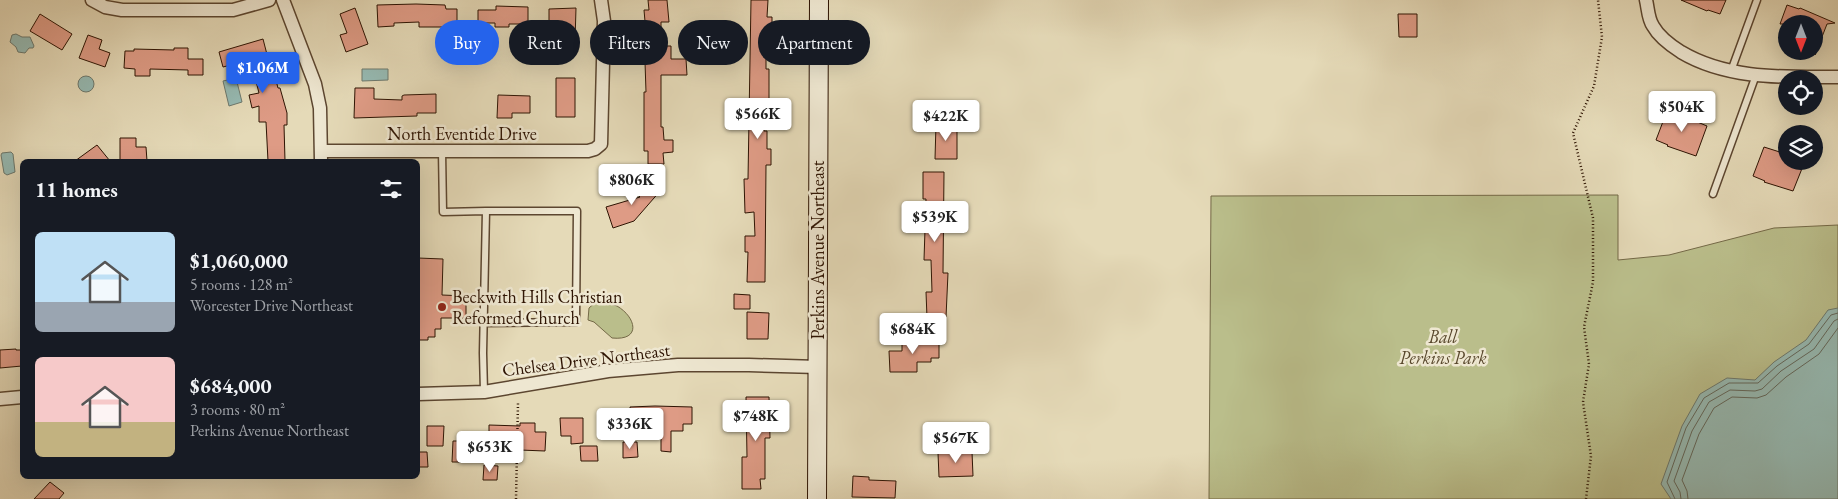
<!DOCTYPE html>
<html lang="en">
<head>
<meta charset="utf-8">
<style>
  :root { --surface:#171b24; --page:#20242c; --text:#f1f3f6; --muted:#9ea1a6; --accent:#2563eb }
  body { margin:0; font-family:"EB Garamond",serif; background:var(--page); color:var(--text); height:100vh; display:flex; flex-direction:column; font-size:19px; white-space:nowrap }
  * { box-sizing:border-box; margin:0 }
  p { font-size:16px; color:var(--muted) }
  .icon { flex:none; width:28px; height:28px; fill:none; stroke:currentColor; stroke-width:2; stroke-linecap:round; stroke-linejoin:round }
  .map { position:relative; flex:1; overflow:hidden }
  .sheet { position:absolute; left:20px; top:159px; width:400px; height:320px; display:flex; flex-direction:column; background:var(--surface); border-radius:8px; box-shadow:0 5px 20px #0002 }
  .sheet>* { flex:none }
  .banner { position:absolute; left:435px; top:20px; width:475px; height:45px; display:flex; gap:10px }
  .needle { width:32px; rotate:180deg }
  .fabs { position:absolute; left:1778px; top:15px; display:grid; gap:10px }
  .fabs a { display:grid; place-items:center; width:45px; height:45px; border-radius:50%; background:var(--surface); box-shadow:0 5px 20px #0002; font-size:25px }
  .price { position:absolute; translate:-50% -42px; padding:0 11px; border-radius:5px; background:#fff; color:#222; font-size:16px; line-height:32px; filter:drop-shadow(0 1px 2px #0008) }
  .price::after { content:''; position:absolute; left:50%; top:30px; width:15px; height:11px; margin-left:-8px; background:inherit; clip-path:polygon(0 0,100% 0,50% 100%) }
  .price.on { background:var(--accent); color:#fff }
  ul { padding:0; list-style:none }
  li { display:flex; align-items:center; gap:15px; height:125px; padding:0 15px }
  li span { display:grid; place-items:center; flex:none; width:140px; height:100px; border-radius:8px; color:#555 }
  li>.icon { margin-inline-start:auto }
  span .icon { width:60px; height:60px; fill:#fffc; stroke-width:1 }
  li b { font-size:21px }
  h2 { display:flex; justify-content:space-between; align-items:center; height:60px; padding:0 15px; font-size:21px }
  .tag { padding:0 18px; border-radius:22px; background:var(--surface); box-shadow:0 5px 20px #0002; font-size:18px; line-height:45px }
  .tag.on { background:var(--accent); color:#fff }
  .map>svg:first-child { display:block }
</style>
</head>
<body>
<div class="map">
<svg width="1838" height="499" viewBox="0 0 1838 499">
  <rect width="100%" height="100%" fill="#e5dab8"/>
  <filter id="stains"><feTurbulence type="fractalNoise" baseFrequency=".004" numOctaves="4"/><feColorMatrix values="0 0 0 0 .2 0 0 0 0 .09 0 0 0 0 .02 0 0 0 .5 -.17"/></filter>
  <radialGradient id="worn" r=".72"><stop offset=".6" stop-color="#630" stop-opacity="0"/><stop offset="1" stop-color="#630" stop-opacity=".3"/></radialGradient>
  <!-- green -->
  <path fill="#babe8b" stroke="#746947" d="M1618,195V260L1669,255L1774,228L1838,225V499H1209L1211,196Z
    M597,301C603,302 611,304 617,306C636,317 642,341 612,338L594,322L588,320L589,308Z"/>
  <!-- water -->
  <path fill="#96bab3" stroke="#6c786d" d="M16,34L22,37H30L34,46L33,48H29L25,53L18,52L16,47L10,42L12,35Z
    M362,69H388V80L362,81Z
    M78 84a8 8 0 1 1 16 0a8 8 0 1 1-16 0Z
    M236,78L242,102L229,106L223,81Z
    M11,152L13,154L15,172L7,175L4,173L1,155L2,153Z
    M1838,308V499H1671L1661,484L1682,426L1700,394L1727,378L1755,380L1774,362L1806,340L1828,310Z"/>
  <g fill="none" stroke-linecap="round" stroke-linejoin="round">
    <!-- shore -->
    <path stroke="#62675b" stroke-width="1" d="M1675,499L1667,482L1686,428L1704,398L1729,383H1758L1777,366L1809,344L1831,315L1838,313
      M1681,499L1680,492L1674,481L1692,431L1709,402L1730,390L1755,391L1762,389L1781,371L1814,349L1834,321L1838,319
      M1688,499L1687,491L1682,480L1699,434L1714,408L1732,397L1757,398L1766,395L1786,377L1819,354L1838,328"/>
  </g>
  <!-- building -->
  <path fill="#de9b85" stroke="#2e1403" d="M648,0H667L669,22H661V46H671V59H686L687,75H661V127H663L664,140H673V152L663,153L664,164H648V151H644V92H646L645,62H642L643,33H646L644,10H649Z
    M751,0H768L767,17H772V34H769V46H766V69H769V107H764V131H767V149H771V165H766L765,282H747L748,252H745V236H755L754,212L745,213L744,179H748Z
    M1681,0H1726L1720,14L1708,10L1707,11Z
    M416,4L445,5L446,9H457V27H419V22L394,23V26L378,27L377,5Z
    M1787,5L1799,9L1800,8L1835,23L1827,24L1815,55L1814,24H1780Z
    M496,6L528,7V24H509V27H495V23H478V10H496Z
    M355,8L368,44L346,52L340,35L347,33L340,14Z
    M576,8L575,41H554V27H549V9Z
    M40,14L72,34L62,50L30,31Z
    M1398,14H1417V37H1399Z
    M88,35L102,40L99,49L110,53L105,67L79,58Z
    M263,39L271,70L273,69L278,88H280L287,113V125H284L285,161H268L266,122H259V106L252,108L249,95L259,93L251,62L243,64L242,62L223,67L219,52Z
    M174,48H188V59H203V75H188V70L150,69V76H135V69L124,68L125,51H134V49L174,50Z
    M556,78H575V117H556Z
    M355,88H374V99L402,100V96L404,95L436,94V113H417V116L354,118Z
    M498,95L530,96V113H512V118H497Z
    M1667,111L1696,120L1695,121L1707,126L1696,156L1667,146L1668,145L1656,140Z
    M936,124H957V159H935Z
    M120,138H136V147H146L147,161H120Z
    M97,145L110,161H75Z
    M1764,147L1786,154V161H1805L1793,191L1764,182L1765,181L1753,176Z
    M923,172H944L943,273H948L946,317L927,318L926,292H932L931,260H924L926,199H923Z
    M642,179L656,192L661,190L634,221L613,228L606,207L640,197L632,190Z
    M418,258L443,259L442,295L466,296V318H441V329H435V337H428V340H418Z
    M734,294L750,295V309H734Z
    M747,312L769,313L768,339H747Z
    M939,339V358H931V362H917V372H890L889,351H902V340Z
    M16,349V350H22V366L0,368V350Z
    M746,397H769L770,438H765V479H760L761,489H742V457H747Z
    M655,406L692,407V424H683V431H671V452L661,451V425L631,426L630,407Z
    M560,418H583V443L571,444V436H561Z
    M520,423H535V432H546L545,451L520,450V442L489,441V425L520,426Z
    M427,426H444L443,446H427Z
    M453,441H480L479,462H452Z
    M623,442H637L638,457L623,458Z
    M580,446H597L598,461H581Z
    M418,452H427L428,467H418Z
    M972,452L973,476L939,477L938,453Z
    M484,465L498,466L497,480H483Z
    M853,476L869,477V480L896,481L895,498L852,497Z
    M50,482L64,493L59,499H34Z"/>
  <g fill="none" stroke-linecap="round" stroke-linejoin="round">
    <!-- lane casing -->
    <g stroke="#5c4630" stroke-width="9">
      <path id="lane" d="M1731,71L1757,0
        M442,151L443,212L486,211L483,353L484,392
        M1713,194L1756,75
        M483,323L576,322L577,211H486"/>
    </g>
    <!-- street casing -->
    <g stroke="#5c4630" stroke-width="15">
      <path id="street" d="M92,0L105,7L122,10H233L269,0
        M283,0L315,84L320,108L321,161
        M1646,0C1648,8 1648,19 1653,26C1659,37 1670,45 1681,52C1728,80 1785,77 1838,77
        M321,151H588L595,149L601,144L604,21L601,0
        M418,394L484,392L608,371L678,365H749L818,367
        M0,399L22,397"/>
    </g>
    <!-- secondary casing -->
    <g stroke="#2e1403" stroke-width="20">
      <path id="secondary" d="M817,499L819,0"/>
    </g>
    <!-- path -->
    <path stroke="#2e1403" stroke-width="2.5" stroke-dasharray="1 2.5" stroke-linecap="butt" d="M516,499L518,403
      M1586,499L1591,456L1583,402L1589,364L1584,327L1593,282V218L1573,133L1594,86L1602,37L1598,0"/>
    <!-- lane -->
    <use href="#lane" stroke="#eee7d1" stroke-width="6"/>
    <!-- street -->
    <use href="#street" stroke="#eee7d1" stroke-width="12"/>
    <!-- secondary -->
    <use href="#secondary" stroke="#eee7d1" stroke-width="18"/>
  </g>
  <!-- markers -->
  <circle fill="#8f2418" stroke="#eee7d1" stroke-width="2" cx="442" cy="307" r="5"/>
  <g text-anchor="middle" stroke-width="5" stroke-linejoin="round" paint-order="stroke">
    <!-- street labels -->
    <g font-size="18" fill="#2e1403" stroke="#eee7d1">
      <text x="462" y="140">North Eventide Drive</text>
      <text transform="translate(818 250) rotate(-90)" y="6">Perkins Avenue Northeast</text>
      <text transform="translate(586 360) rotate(-7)" y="6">Chelsea Drive Northeast</text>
    </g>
    <!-- poi labels -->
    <g font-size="18" fill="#2e1403" stroke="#eee7d1" text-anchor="start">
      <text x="452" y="303">Beckwith Hills Christian<tspan x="452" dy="21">Reformed Church</tspan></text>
    </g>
    <!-- park labels -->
    <g font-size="18" font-style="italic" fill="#58472c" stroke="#eee7d1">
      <text x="1443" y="343">Ball<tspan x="1443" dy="21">Perkins Park</tspan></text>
    </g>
  </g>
  <rect width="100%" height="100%" filter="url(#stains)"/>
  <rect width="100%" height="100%" fill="url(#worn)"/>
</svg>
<div class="fabs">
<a><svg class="needle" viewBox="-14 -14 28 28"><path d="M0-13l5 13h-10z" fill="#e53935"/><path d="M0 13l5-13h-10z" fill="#9ea1a6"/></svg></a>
<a><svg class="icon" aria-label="locate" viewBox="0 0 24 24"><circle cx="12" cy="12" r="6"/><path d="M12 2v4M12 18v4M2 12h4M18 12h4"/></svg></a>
<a><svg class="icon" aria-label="layers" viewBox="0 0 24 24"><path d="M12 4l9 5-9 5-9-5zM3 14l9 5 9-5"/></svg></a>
</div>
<b class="price on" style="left:263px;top:94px">$1.06M</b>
<b class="price" style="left:1682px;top:133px">$504K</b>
<b class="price" style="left:758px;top:140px">$566K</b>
<b class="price" style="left:946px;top:142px">$422K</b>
<b class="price" style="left:632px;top:206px">$806K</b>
<b class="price" style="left:935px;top:243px">$539K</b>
<b class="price" style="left:913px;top:355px">$684K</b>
<b class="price" style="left:756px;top:442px">$748K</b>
<b class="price" style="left:630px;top:450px">$336K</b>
<b class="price" style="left:956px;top:464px">$567K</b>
<b class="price" style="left:490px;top:473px">$653K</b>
<div class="banner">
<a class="tag on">Buy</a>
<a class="tag">Rent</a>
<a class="tag">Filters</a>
<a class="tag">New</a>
<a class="tag">Apartment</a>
</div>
<section class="sheet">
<h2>11 homes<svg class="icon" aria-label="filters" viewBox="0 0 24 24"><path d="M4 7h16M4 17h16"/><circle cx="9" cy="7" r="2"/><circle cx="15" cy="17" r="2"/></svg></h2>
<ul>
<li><span style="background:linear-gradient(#bfe0f5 70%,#9aa5b1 0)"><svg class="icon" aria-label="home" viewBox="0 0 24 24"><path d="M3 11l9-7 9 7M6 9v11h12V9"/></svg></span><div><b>$1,060,000</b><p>5 rooms · 128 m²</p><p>Worcester Drive Northeast</p></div></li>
<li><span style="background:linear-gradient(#f6c9c9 65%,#c2b280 0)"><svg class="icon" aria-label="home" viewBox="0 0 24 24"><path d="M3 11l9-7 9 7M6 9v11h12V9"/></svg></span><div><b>$684,000</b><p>3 rooms · 80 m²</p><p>Perkins Avenue Northeast</p></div></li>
</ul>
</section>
</div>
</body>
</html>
